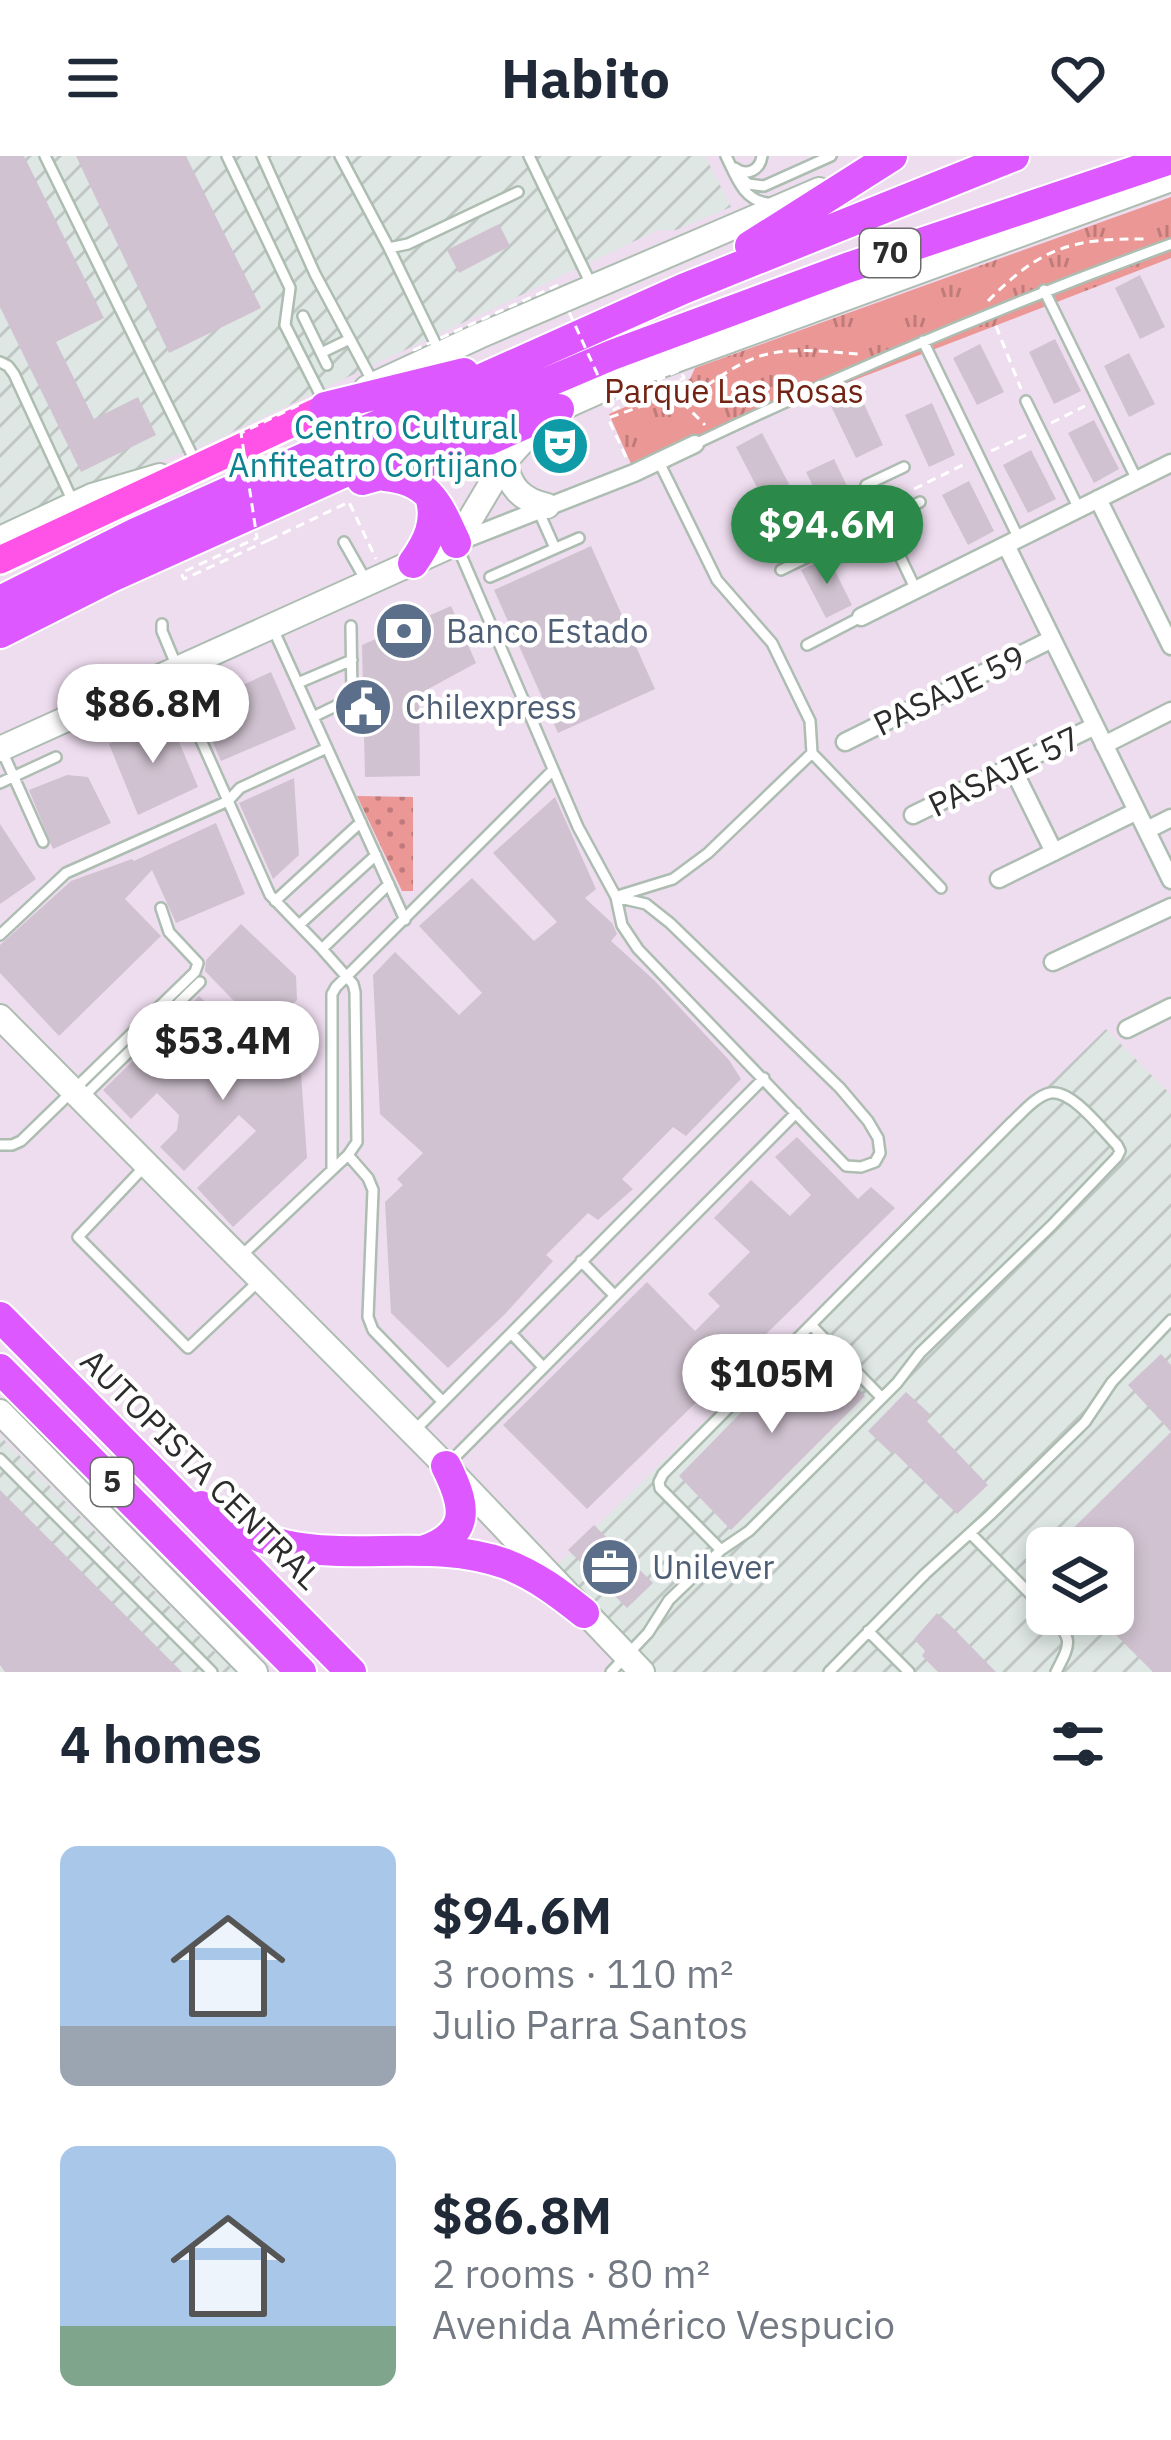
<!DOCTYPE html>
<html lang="en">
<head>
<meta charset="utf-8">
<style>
  :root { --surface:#fff; --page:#f2f2f3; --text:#1f2937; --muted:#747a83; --accent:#2b8949 }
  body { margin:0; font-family:"IBM Plex Sans",sans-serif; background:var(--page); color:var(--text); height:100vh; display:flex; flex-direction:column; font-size:45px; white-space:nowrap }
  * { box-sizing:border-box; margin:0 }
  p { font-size:39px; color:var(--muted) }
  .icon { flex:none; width:66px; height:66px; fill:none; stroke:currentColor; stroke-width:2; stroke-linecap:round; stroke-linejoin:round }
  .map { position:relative; height:1516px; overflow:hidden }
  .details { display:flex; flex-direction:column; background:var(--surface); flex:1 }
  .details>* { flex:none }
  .tools { position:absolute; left:1026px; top:1371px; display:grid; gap:24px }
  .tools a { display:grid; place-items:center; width:108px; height:108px; border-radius:18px; background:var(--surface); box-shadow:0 6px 18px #0003; font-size:60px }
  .price { position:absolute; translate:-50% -102px; padding:0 27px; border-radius:42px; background:#fff; color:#222; font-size:39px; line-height:78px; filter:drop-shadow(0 3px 6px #0008) }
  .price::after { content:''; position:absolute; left:50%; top:72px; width:36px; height:27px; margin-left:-18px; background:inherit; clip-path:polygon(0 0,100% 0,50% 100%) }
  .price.active { background:var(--accent); color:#fff }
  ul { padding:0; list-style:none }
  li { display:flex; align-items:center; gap:36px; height:300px; padding:0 60px }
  li span { display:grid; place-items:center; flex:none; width:336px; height:240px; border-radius:18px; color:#555 }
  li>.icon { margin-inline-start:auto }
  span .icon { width:144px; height:144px; fill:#fffc; stroke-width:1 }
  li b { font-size:51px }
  h2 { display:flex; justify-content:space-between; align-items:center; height:144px; padding:0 60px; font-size:51px }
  header { display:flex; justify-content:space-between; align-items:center; height:156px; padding:0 60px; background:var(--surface); font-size:54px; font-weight:700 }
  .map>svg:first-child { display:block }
</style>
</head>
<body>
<header><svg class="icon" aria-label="menu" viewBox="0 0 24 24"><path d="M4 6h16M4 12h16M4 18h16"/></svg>Habito<svg class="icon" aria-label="heart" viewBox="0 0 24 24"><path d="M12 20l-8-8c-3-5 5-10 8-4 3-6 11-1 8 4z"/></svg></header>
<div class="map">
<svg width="1171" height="1516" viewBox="0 0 1171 1516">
  <defs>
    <pattern id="industrial-furrows" width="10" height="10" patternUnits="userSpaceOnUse" patternTransform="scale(3)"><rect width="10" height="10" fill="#dee7e4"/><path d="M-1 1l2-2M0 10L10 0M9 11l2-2" fill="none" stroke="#bfc6c4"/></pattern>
    <pattern id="grass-dots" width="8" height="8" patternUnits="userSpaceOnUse" patternTransform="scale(3)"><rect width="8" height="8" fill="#ea9795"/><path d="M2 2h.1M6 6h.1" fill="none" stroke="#be7b7a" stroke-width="1.8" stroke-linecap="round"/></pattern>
    <pattern id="park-tufts" width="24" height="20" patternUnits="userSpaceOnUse" patternTransform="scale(3)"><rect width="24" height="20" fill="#ea9795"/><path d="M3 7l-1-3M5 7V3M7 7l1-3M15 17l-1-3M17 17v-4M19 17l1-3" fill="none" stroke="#be7b7a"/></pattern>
  </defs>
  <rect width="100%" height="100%" fill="#eeddef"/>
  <!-- industrial -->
  <path fill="url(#industrial-furrows)" fill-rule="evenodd" d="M0,0H705L731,51L676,74H658L211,286L80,334L0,369Z
    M1106,873L1171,939V1516H648L551,1415ZM1047,1392H1113V1458H1047Z
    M0,1280L235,1516H0Z"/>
  <!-- grass -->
  <path fill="url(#grass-dots)" d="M357,640L413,641V735H402Z"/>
  <!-- park -->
  <path fill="url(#park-tufts)" d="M1171,41V102L632,310L609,258L690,223L695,212Z"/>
  <!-- building -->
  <path fill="#d0c2d0" d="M0,0H24L104,162L56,186L94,263L138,241L156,279L81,316L0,151Z
    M76,0H186L261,152L169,197Z
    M499,68L510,90L459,117L447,94Z
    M1140,119L1165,171L1140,183L1115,132Z
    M1055,183L1081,235L1054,248L1029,196Z
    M980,188L1004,236L977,249L953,202Z
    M1129,197L1155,248L1129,261L1104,210Z
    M859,237L883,289L856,302L831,250Z
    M932,247L955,299L929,311L905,259Z
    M1094,264L1119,313L1094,327L1068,277Z
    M762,277L789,328L762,341L736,291Z
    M1031,294L1056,343L1028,357L1003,309Z
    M834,303L859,355L832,369L806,316Z
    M969,325L994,375L968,389L942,339Z
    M591,390L655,533L558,577L494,434Z
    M828,401L852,449L826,462L801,414Z
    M451,450L476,507L419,538L420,620L365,621L362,489Z
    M271,516L296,573L221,605L197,550Z
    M169,562L198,631L138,659L109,588Z
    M67,619L88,621L111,667L53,693L29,634Z
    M294,622L299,699L273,723L239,647Z
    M555,641L596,733L585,742L612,767L617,778L611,785L654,824L729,904L741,923L686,980L673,971L622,1023L633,1033L598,1064L588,1057L546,1099L553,1105L505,1158L448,1212L391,1157L385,1046L403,1029L397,1023L423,997L380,958L373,819L395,796L459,859L482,837L419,770L472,722L534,785L557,766L493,697Z
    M216,667L245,738L176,767L152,714L125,743L161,780L59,880L0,817V789L71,725L132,703L134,705Z
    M0,668L36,723L0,748Z
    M241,768L296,820L297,844L263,875L205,815L206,804Z
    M199,840L257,895L270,882L266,877L298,876L307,1002L233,1071L197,1032L256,975L239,959L184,1015L160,991L177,974L179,959L157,937L131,963L103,934Z
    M797,981L858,1043L871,1031L895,1052L587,1353L503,1269L647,1126L695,1175L720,1150L708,1138L750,1096L714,1062L751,1024L790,1060L811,1039L775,1001Z
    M810,1186L865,1240L731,1374L679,1320Z
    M1161,1198L1171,1209V1516H1153L1095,1458H1113V1392H1053L1171,1276L1128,1229Z
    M906,1236L931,1259L926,1264L988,1329L957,1358L893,1295L891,1297L868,1275Z
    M0,1334L182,1516H5L0,1509Z
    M594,1369L653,1427L627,1452L568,1394Z
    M937,1457L951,1470L996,1516H938L922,1500L925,1495L914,1483Z"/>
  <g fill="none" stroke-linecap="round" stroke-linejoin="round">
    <!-- lane casing -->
    <g stroke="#adbdb1" stroke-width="14">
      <path id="lane" d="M45,0L196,307
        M227,0L290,132L285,169L324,246
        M262,0L315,118L374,228
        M340,0L389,92L408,88L518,36
        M529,0L590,126
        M726,0C736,20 743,44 767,47
        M735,12C747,21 760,14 762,0
        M742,22L748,28L764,30L831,0
        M389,92L440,197
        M1044,134L1137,324
        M303,160L327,209
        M923,185L1019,383
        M321,197L350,183
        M0,206L8,210L14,218L74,348
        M1026,245L1079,353
        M695,288C851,214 1009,147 1171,88
        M659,306L717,424L772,487L810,565L812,597L941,732
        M904,311L866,329L916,434
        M538,354L555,392
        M344,386L365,423
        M458,392L578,671L616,741L622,769L638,793L846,1010L861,1011L875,1006L880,997L878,982L868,965L840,932L670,767L646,748L616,741
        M781,414L920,346
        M490,421L579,382
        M162,468V475L177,511
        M274,475L405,764
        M807,489L861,461
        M172,519L270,739L322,793L353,828L355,836L357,986L348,999L240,1101
        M298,527L352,504
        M313,561L352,542L351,470
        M3,597L43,686
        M0,627L56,601
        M621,739L673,723L708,697L812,597
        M275,745L361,666
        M299,769L376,699
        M0,779L66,717L228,645L240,632L327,592
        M322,793L389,728
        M84,940L200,826
        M0,989H12L21,985L195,816L198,807L169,776L161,752
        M348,999L368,1022L373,1034L368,1161L373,1174L443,1246
        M145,1010L78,1081L188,1192L260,1124
        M332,1013V838L336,831L553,614
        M581,1105L614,1139
        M811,1169L881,1241
        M511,1177L543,1211
        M413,1276L764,922
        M0,1303L212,1516
        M450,1306L796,957
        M970,1377L1047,1455
        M1049,1458C1074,1483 1071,1487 1056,1516
        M868,1475L909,1516
        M611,1516L648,1477L669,1444L721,1394L749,1375L897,1227L920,1197L1051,1070L1117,1001L1120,995L1117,989C1102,974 1072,933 1050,937C1036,940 1022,957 1012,966L663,1318L659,1326L660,1332L721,1394
        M829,1516L925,1418L990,1359L1085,1266L1112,1226L1171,1164"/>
    </g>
    <!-- street casing -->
    <g stroke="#adbdb1" stroke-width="21">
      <path id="street" d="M1098,343L1171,490
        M458,386L634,317L695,288
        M1006,389L1171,724
        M861,461L1171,307
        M845,586L1052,483
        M1104,589L1171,555
        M1012,611L1054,696
        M913,659L1095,570
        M1147,674L1171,662
        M999,723L1137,655
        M1053,806L1171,751
        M1127,873L1171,851"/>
    </g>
    <!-- secondary casing -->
    <g stroke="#adbdb1" stroke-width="28">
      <path id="secondary" d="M367,232L479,180L819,34
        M505,305C509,331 521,344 547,350
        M0,383L92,340L160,320
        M0,593L456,387L505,305L538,268L559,253L637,218L1171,23
        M0,861L446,1310L642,1516
        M0,1256L255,1516"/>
    </g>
    <!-- primary casing -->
    <g stroke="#fff" stroke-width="32">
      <path id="primary" d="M0,404L327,251"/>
    </g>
    <!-- highway casing -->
    <g stroke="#fff" stroke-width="34">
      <path id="highway" d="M750,90L892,0
        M325,251L464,217
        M385,320C430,324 439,350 456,387
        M362,324L459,297L559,253
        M413,407C428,386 438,366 430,340
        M0,445L136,377L683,133L1014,0
        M0,477L111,421L496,248L612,199L847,112L1171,3
        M0,1161L351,1516
        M0,1213L301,1516
        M201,1350C227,1366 255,1382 285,1389C357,1405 434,1382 506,1408C535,1419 559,1437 584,1457
        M423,1395C472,1378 466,1350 446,1310"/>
    </g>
    <!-- path -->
    <path stroke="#fff" stroke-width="3" stroke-dasharray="9 6" stroke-linecap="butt" d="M988,145C1040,92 1072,82 1145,83
      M996,170L1021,233
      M682,246C710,229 740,202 773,197C801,192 831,196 859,198
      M1051,267L1085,250
      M991,295L1026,279
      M626,301L608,262L656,245L682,246L705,269
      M914,333L967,307
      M269,384L349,346L376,403"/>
    <!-- lane -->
    <use href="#lane" stroke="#fff" stroke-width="9"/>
    <!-- street -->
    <use href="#street" stroke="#fff" stroke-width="16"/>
    <!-- secondary -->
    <use href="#secondary" stroke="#fff" stroke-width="24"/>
    <!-- primary -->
    <use href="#primary" stroke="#fe53e6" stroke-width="27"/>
    <!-- highway -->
    <use href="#highway" stroke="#de58ff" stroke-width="30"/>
    <!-- path-bridge -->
    <path stroke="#fff" stroke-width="3" stroke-dasharray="9 6" stroke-linecap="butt" d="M558,129L414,194L417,201L560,136L610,246L680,214L684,222L613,254
      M269,384L184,423L181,417L257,382L241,277L299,249"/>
  </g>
  <!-- icons -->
  <defs>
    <g id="theatre-disc" transform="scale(3)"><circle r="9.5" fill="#0f9aa8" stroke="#fff"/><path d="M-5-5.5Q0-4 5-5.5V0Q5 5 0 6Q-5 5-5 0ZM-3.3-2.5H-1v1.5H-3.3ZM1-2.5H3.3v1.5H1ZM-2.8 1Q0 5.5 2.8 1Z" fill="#fff"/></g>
    <g id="bank-disc" transform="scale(3)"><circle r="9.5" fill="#5c6f8a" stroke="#fff"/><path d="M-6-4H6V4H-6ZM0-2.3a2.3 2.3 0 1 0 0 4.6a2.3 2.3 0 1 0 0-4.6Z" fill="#fff"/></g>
    <g id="civic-disc" transform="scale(3)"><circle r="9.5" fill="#5c6f8a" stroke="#fff"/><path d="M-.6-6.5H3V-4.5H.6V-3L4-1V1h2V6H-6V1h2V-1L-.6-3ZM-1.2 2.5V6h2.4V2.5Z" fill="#fff"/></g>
    <g id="office-disc" transform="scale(3)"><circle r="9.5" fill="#5c6f8a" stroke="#fff"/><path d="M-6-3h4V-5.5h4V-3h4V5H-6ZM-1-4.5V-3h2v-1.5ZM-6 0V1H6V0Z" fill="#fff"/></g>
  </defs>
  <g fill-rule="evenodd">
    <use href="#theatre-disc" x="560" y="290"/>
    <use href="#bank-disc" x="404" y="475"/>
    <use href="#civic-disc" x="363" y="551"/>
    <use href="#office-disc" x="610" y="1411"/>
  </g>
  <g text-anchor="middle" stroke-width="9" stroke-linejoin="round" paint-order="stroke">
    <!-- shield labels -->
    <g fill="#fff" stroke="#6b6b6b" stroke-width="3">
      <rect x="860" y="73" width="60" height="48" rx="9"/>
      <rect x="91" y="1302" width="42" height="48" rx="9"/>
    </g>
    <g font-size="30" font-weight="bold" fill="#2c2c2c">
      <text x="890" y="107">70</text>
      <text x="112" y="1336">5</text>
    </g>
    <!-- park labels -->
    <g font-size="33" fill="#722314" stroke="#fff">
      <text x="734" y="247">Parque Las Rosas</text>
    </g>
    <!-- culture labels -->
    <g font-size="33" fill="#0d838f" stroke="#fff" text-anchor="end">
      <text x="518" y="283">Centro Cultural<tspan x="518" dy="38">Anfiteatro Cortijano</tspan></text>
    </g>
    <!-- service labels -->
    <g font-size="33" fill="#4e5e75" stroke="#fff" text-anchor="start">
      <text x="446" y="487">Banco Estado</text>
      <text x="405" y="563">Chilexpress</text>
      <text x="652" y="1423">Unilever</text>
    </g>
    <!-- street labels -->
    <g font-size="33" fill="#2c2c2c" stroke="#fff">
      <text transform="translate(949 534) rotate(-26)" y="12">PASAJE 59</text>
      <text transform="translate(1004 615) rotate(-26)" y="12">PASAJE 57</text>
      <text transform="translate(201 1313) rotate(45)" y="12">AUTOPISTA CENTRAL</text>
    </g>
  </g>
</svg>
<div class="tools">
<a><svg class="icon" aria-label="layers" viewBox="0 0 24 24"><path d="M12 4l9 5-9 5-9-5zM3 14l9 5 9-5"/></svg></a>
</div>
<b class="price active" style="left:827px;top:431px">$94.6M</b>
<b class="price" style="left:153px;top:610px">$86.8M</b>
<b class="price" style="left:223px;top:947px">$53.4M</b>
<b class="price" style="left:772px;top:1280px">$105M</b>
</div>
<section class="details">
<h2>4 homes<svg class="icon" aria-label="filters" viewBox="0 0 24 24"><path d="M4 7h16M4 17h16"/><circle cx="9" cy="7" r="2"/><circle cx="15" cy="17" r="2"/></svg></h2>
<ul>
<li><span style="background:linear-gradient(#a9c7e8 75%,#9aa5b1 0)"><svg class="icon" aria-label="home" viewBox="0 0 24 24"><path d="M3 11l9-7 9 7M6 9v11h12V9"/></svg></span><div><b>$94.6M</b><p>3 rooms · 110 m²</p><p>Julio Parra Santos</p></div></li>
<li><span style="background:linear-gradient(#a9c7e8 75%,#7fa58c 0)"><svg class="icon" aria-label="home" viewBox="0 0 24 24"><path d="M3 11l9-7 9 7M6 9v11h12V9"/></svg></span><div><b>$86.8M</b><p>2 rooms · 80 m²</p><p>Avenida Américo Vespucio</p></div></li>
</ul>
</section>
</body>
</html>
